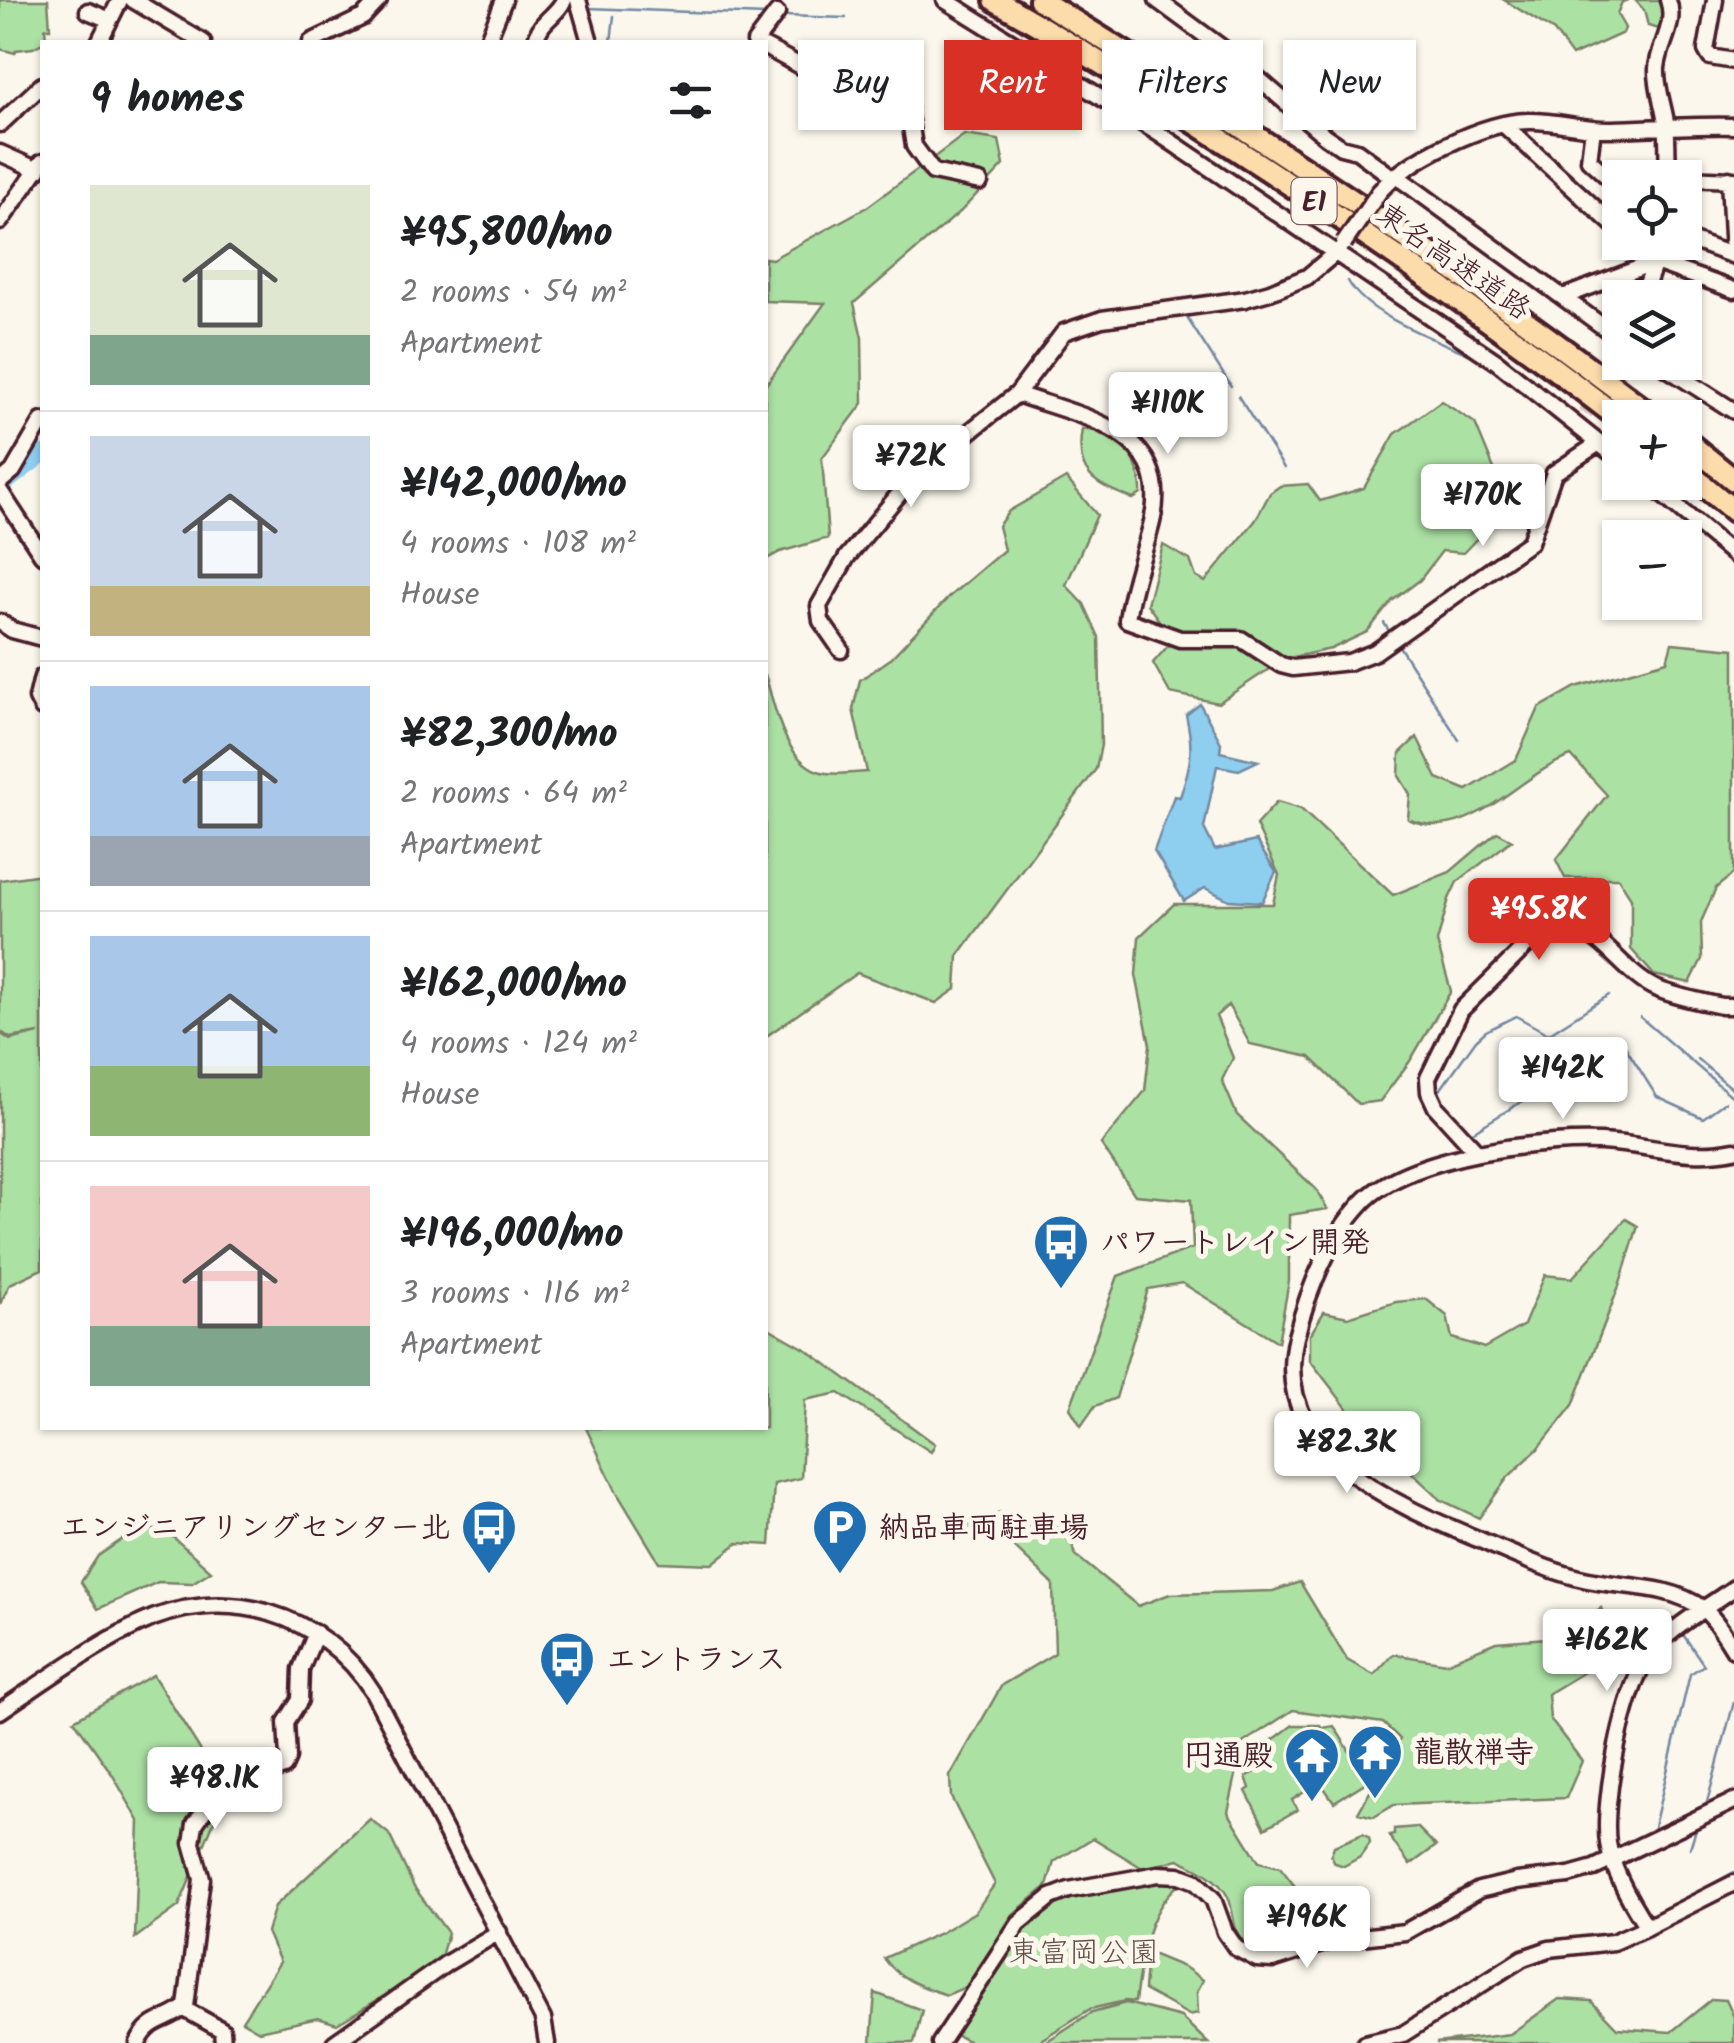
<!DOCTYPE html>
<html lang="en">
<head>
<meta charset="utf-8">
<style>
  :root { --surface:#fff; --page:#f2f2f2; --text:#202124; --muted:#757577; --line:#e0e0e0; --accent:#d93025 }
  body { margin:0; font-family:Kalam,"Klee One",sans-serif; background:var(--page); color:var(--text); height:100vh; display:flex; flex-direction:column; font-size:38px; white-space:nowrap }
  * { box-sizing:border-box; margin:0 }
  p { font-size:32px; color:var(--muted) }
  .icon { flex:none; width:55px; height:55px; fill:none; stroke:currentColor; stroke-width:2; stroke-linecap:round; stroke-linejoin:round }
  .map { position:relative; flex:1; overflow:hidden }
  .side { position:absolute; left:40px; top:40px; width:728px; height:1390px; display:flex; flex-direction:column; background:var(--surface); border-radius:0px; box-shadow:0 2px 8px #0004 }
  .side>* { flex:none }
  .hud { position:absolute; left:798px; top:40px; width:785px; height:90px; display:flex; gap:20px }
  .tools { position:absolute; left:1602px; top:160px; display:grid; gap:20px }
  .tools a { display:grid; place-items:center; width:100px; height:100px; border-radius:0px; background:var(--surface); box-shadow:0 2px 8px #0004; font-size:50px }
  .price { position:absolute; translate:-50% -85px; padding:0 22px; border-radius:10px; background:#fff; color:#222; font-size:32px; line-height:65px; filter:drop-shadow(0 2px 5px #0008) }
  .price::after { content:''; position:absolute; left:50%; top:60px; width:30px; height:22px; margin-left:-15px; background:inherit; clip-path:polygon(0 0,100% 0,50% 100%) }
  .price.active { background:var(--accent); color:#fff }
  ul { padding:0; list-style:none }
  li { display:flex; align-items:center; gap:30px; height:250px; padding:0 50px }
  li+li { border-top:2px solid var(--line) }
  li span { display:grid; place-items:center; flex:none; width:280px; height:200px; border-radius:0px; color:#555 }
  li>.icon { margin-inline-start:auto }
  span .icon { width:120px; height:120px; fill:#fffc; stroke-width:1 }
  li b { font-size:42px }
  h2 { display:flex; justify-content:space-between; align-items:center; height:120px; padding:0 50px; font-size:42px }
  .tag { padding:0 35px; border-radius:0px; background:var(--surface); box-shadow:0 2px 8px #0004; font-size:35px; line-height:90px }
  .tag.active { background:var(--accent); color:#fff }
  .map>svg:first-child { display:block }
</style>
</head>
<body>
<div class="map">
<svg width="1734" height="2043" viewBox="0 0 1734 2043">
  <rect width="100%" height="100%" fill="#fbf7ec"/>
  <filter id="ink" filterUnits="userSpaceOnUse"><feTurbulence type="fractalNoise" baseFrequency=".01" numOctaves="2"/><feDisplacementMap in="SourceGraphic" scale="20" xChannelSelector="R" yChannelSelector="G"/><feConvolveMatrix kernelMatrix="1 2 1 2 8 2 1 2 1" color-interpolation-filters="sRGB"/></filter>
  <g filter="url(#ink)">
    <!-- green -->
    <path fill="#ace1a4" stroke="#7b8068" stroke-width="2.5" d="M0,0H48L50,28H45L46,41L33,48L16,50L15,53L0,49Z
      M1504,0H1629L1622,2L1617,14L1625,28L1623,33L1572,56L1554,31Z
      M1635,0H1663L1664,16L1659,29L1648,26L1644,10Z
      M964,135L999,140L1004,165L961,211L854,303L862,338L863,403L822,458L828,538L780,552L765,560V386L825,303L765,301V258L772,259L867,207Z
      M1441,401L1475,423L1509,505L1463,553L1442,551L1420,580L1392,601L1367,632L1331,649L1284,659L1218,703L1170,693L1153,663L1173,640L1147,604L1163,545L1190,560L1196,577L1205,582L1255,521L1270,493L1280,486L1308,484L1320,501L1364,488L1395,434Z
      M1082,429C1092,431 1105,432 1114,436C1131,444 1142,476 1141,494L1133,499C1095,484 1074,475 1082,429Z
      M1066,478L1097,515L1066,585L1084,604L1099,637L1101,745L1096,769L958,956L956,989L936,1003L857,973L765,1037V965L770,957L765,951V674C775,707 785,767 826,773C839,775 854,773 867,772L853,709L860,680L889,660L951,595L1004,550L998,526L1009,511Z
      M1672,643L1734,649V873L1716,888L1701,922L1702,959L1690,983L1654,975L1631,949V898L1618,878H1565L1556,860L1607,795L1571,756C1518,774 1470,846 1408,819L1410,794L1399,776L1400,753L1417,737L1437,778L1467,790L1516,760L1539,708L1576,687L1667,661Z
      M1277,802L1301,809L1393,895L1450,872L1497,832L1512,840L1457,882L1449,899L1437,942L1451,991L1410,1061L1380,1101L1358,1104L1310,1057L1250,1044L1228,1005L1216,1016L1233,1058L1222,1080L1237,1115L1316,1189L1327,1209L1289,1215V1281L1278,1342L1182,1283L1148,1289L1116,1398L1095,1406L1081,1426L1070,1408L1118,1276L1193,1248L1191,1200L1135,1195L1101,1144L1145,1091L1150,1045L1136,975L1139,937L1174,904H1273L1279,875L1256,825Z
      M42,874V1269L10,1284L0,1304V1033L10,1040L39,1033L10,1038L0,1031V880Z
      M1626,1219L1638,1226L1619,1286L1573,1405L1538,1449L1508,1477L1479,1518L1441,1500L1359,1424L1310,1360V1335L1324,1312L1348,1317L1396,1302L1426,1299L1447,1316L1452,1338L1484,1348L1524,1325L1545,1275L1572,1278Z
      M765,1326L807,1350L935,1444L931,1452L839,1393L805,1400L801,1478L774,1484L770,1545L738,1543L712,1564L659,1562L617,1493L586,1428H765Z
      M1002,1513L1037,1529L1068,1527L1075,1555L1138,1606L1170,1594L1273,1591L1300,1582L1347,1660L1374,1675L1393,1654L1446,1663L1496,1642L1559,1637L1601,1608L1616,1642L1584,1672L1548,1694L1550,1719L1582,1761L1566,1798L1394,1805L1374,1817L1358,1813L1400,1739L1383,1723L1293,1710L1243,1743L1228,1812L1259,1862L1280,1867L1301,1894L1347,1919L1342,1933C1327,1936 1273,1954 1265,1953C1229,1948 1237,1917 1228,1897C1219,1878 1195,1867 1178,1859L1144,1869L1093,1838L1054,1862L1047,1886L1012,1915L968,1986L947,1995C924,1988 897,1978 884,1958L940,1933L975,1912L995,1884L951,1797L950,1776L1002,1685L1055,1653L1053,1584L1012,1545L960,1531L984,1517Z
      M142,1526L171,1535L211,1571L192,1583L158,1582L98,1609L81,1582L98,1556Z
      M153,1675L213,1770L224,1797L179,1906L135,1938L139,1821L112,1774L74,1720Z
      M1293,1725H1320L1322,1728L1334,1726L1368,1781L1334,1802L1320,1782L1292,1800L1297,1810L1265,1828L1246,1791L1250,1788L1246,1777L1255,1772L1252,1766L1262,1748Z
      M370,1819L389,1834L414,1887L448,1933L439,1963L337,2024L318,2018L259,2031L242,2021L280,1962L267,1932L275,1906Z
      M1417,1827L1436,1846L1410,1865L1389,1836L1394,1835V1829Z
      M1363,1834L1369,1838L1370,1843L1360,1857L1344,1866L1335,1863L1331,1855L1334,1846Z
      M1154,1879L1185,1880C1146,1906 1141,1959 1135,2002L1125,2001L1090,2009L1036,2043H972L953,2034L1022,1927L1060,1899Z
      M1147,1952L1186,1968L1203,1980L1197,1992L1198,2013L1189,2015L1144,1990Z
      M875,1993L922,2010L914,2043H871Z
      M1559,1999L1591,2001L1617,2028L1671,2032L1712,1999L1726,2000L1734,2017V2043H1436L1510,2034Z
      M1126,2003L1181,2017L1208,2043H1044L1092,2012Z"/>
    <!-- water -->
    <path fill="#8eceef" stroke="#7388a1" stroke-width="2.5" d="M1200,704L1221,743L1220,752L1258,761L1239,770L1217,766L1204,828L1215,850L1256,841L1276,872L1262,902L1229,900L1205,888L1184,901L1154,851L1174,796L1180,797C1191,764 1194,750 1186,715Z"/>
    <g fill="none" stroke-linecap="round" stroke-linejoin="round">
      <!-- stream -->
      <path stroke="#7388a1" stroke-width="2.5" d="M588,8L766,15
        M783,16L846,18
        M611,42L614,16
        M1348,281C1368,318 1444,342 1482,360
        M1184,313L1231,386
        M1238,396L1284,468
        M1384,623L1391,634
        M1397,643L1459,740
        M1640,1017L1734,1098
        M1697,1059L1734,1090
        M1438,1093L1476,1040L1486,1031L1516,1016L1548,1034L1609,995
        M1471,1133L1621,1040L1657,1097L1703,1118L1725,1102
        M1706,1806L1734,1702
        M1654,1827L1690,1674L1704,1665L1682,1633L1690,1626
        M1690,1848L1696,1829
        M1622,1865L1697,1827
        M1509,1890L1583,1880L1608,1870
        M1454,1912L1492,1894
        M1657,1914L1734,1872
        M1275,1966L1332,1948L1407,1938"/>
      <!-- river -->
      <path stroke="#8eceef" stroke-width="18" d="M3,484L42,454"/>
      <!-- minor-tunnel -->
      <path stroke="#d8ccc5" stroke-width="14" stroke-dasharray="14 7" stroke-linecap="butt" d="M1585,414L1615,361"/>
      <!-- minor casing -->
      <g stroke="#4a1f2b" stroke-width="21">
        <path id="minor" d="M133,0L203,42
          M578,0L590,42
          M945,0L1158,133L1497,362L1620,460
          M1157,0L1225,50L1325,136L1341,147L1357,151L1392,177
          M1715,0L1706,50L1710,57L1734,61
          M88,11L110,20
          M536,41C539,20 556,17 564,0
          M99,42L120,0
          M311,42L363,17L379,0
          M487,42L504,0
          M755,42L777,13
          M765,47C796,63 828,84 860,93C876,98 894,94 907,102L914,146L933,172L980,182
          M0,124L42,85
          M1503,124L1620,231
          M1593,128L1589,160L1620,188
          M0,153L38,170
          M1395,175L1620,339
          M1668,178C1667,159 1668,141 1666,122C1663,104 1656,86 1657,68C1659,44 1677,25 1668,0
          M1685,178L1734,180
          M1729,179L1733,255
          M1379,192C1408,159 1483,122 1528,121C1556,120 1584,130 1612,129C1652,128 1693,125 1734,126
          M0,222L42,162
          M1685,238L1734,256
          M1633,242L1655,262L1734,290
          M1563,297L1655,262
          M1642,298L1655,262
          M1615,361L1620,354
          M1657,362L1734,411
          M1017,394C1081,417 1174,430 1152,522C1144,555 1131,586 1127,620L1180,639H1241L1281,665L1293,668L1349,662L1375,652L1530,542L1554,473L1599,443
          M0,482L13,471L42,421
          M1647,482L1734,555
          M0,491L42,555
          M0,622L12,630L42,638
          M841,650L821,621L819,606L847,557L914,476L1017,394L1064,332L1102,319L1245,299L1270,292L1307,277L1339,250
          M42,677L37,698L42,708
          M1734,1150C1692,1159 1656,1147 1614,1143C1551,1137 1407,1154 1362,1203C1329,1238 1308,1291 1296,1337C1268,1451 1395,1505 1480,1540C1512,1554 1545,1569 1579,1578C1621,1589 1664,1582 1702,1608C1715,1618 1726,1637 1734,1650
          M1478,1153L1436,1107L1429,1092L1428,1078L1461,1010L1537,935C1590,904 1614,969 1655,988C1676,997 1700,1001 1722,1006H1734
          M0,1711C44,1681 90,1648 137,1625C223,1582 324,1613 373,1692L543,2019L547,2043
          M1647,1927L1734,1883
          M138,2043C150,2017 167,2023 186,2006
          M223,2043L222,2030L188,2011L186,2006L202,1879L192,1843L195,1824L211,1801L225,1788L284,1767L288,1758L286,1722L300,1700L301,1669L316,1633
          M334,2043L447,1963L499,1932
          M940,2043L1019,1923L1051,1897L1069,1890L1158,1874L1179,1875L1195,1881L1213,1899L1225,1932L1236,1948L1257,1959L1272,1960L1334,1940L1405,1932L1479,1890L1517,1881L1569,1875L1594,1868L1734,1801
          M1365,2043L1403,2034L1523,1958L1549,1949L1613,1942L1647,1927C1632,1904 1612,1870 1608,1843C1602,1802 1624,1688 1649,1655C1669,1628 1707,1608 1734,1588"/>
      </g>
      <!-- highway casing -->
      <g stroke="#4a1f2b" stroke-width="28">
        <path id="highway" d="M995,0C1098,59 1198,124 1298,190C1408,263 1516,338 1620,419
          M1040,0C1252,130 1458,266 1655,418
          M1685,440L1734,480
          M1685,470L1734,511"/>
      </g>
      <!-- minor -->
      <use href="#minor" stroke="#fbf7ec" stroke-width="14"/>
      <!-- highway -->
      <use href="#highway" stroke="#fddcac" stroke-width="20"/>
      <!-- minor-bridge casing -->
      <g stroke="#4a1f2b" stroke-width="21" stroke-linecap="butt">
        <path id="minor-bridge" d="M1344,243L1379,192"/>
      </g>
      <!-- minor-bridge -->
      <use href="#minor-bridge" stroke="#fbf7ec" stroke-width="14"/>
    </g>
  </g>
  <!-- icons -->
  <defs>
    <g id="bus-pin" transform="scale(2.875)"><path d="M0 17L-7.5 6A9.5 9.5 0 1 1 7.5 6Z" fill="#1f6fb2" stroke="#fbf7ec"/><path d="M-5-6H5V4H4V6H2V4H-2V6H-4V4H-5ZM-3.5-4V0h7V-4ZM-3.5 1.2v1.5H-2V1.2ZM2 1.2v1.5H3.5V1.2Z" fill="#fff"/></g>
    <g id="parking-pin" transform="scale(2.875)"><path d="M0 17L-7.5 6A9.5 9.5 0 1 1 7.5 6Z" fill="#1f6fb2" stroke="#fbf7ec"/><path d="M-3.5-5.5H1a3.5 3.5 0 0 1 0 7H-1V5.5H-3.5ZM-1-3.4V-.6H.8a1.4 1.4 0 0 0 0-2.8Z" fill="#fff"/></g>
    <g id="temple-pin" transform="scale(2.875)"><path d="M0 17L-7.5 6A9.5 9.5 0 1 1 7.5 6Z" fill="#1f6fb2" stroke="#fbf7ec"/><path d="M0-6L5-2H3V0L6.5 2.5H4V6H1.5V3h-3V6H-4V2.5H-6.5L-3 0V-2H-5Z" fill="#fff"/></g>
  </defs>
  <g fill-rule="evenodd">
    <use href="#bus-pin" x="1061" y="1242"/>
    <use href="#bus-pin" x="489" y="1527"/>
    <use href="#parking-pin" x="840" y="1527"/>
    <use href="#bus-pin" x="567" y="1659"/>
    <use href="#temple-pin" x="1375" y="1752"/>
    <use href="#temple-pin" x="1312" y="1755"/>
  </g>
  <g text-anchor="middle" stroke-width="10" stroke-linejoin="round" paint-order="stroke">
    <!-- shield labels -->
    <rect fill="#fbf7ec" stroke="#7f6065" stroke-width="2.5" x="1291.5" y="178" width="45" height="46" rx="8"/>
    <g font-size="28" font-weight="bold" fill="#4a1f2b">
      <text x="1314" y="211">E1</text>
    </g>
    <!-- street labels -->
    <g font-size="30" fill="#4a1f2b" stroke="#fbf7ec">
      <text transform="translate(1454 261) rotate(35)" y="10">東名高速道路</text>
    </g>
    <!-- poi labels -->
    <g font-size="30" font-weight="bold" fill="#4a1f2b" stroke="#fbf7ec" text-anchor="start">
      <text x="1100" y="1252">パワートレイン開発</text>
      <text x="450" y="1537" text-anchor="end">エンジニアリングセンター北</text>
      <text x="879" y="1537">納品車両駐車場</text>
      <text x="606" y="1669">エントランス</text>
      <text x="1414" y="1762">龍散禅寺</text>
      <text x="1273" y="1765" text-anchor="end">円通殿</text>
    </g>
    <!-- park labels -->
    <g font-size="30" fill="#625049" stroke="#fbf7ec">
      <text x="1084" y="1962">東富岡公園</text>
    </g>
  </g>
</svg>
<div class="tools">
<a><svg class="icon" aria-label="locate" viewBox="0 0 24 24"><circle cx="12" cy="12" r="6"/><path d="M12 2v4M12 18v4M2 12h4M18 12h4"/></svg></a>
<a><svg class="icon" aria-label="layers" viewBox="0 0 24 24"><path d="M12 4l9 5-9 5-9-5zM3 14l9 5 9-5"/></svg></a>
<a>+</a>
<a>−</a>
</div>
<b class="price" style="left:1168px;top:457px">¥110K</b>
<b class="price" style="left:911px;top:510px">¥72K</b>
<b class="price" style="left:1483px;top:549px">¥170K</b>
<b class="price active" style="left:1539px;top:963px">¥95.8K</b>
<b class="price" style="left:1563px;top:1122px">¥142K</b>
<b class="price" style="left:1347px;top:1496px">¥82.3K</b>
<b class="price" style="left:1607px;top:1694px">¥162K</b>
<b class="price" style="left:215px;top:1832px">¥98.1K</b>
<b class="price" style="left:1307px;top:1971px">¥196K</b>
<div class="hud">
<a class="tag">Buy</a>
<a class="tag active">Rent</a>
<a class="tag">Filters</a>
<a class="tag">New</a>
</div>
<section class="side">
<h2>9 homes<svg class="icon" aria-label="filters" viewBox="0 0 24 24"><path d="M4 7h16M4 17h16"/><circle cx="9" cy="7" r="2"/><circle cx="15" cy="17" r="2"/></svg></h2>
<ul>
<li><span style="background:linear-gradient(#dfe7d0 75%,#7fa58c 0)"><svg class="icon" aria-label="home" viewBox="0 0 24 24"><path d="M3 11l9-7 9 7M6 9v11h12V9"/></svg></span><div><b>¥95,800/mo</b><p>2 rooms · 54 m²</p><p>Apartment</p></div></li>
<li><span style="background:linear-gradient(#c9d6e8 75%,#c2b280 0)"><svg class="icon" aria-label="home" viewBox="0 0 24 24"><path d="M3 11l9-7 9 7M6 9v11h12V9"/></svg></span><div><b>¥142,000/mo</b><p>4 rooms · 108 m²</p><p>House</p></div></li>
<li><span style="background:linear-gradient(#a9c7e8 75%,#9aa5b1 0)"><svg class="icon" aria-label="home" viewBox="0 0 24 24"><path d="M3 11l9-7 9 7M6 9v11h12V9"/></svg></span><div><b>¥82,300/mo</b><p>2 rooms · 64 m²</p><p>Apartment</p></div></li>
<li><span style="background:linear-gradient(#a9c7e8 65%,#8fb573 0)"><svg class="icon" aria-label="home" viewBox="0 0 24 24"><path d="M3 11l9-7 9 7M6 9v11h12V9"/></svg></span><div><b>¥162,000/mo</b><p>4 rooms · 124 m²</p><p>House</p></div></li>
<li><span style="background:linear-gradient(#f6c9c9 70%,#7fa58c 0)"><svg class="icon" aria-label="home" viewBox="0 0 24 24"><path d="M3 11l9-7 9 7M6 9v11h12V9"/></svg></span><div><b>¥196,000/mo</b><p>3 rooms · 116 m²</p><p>Apartment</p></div></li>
</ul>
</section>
</div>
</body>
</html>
